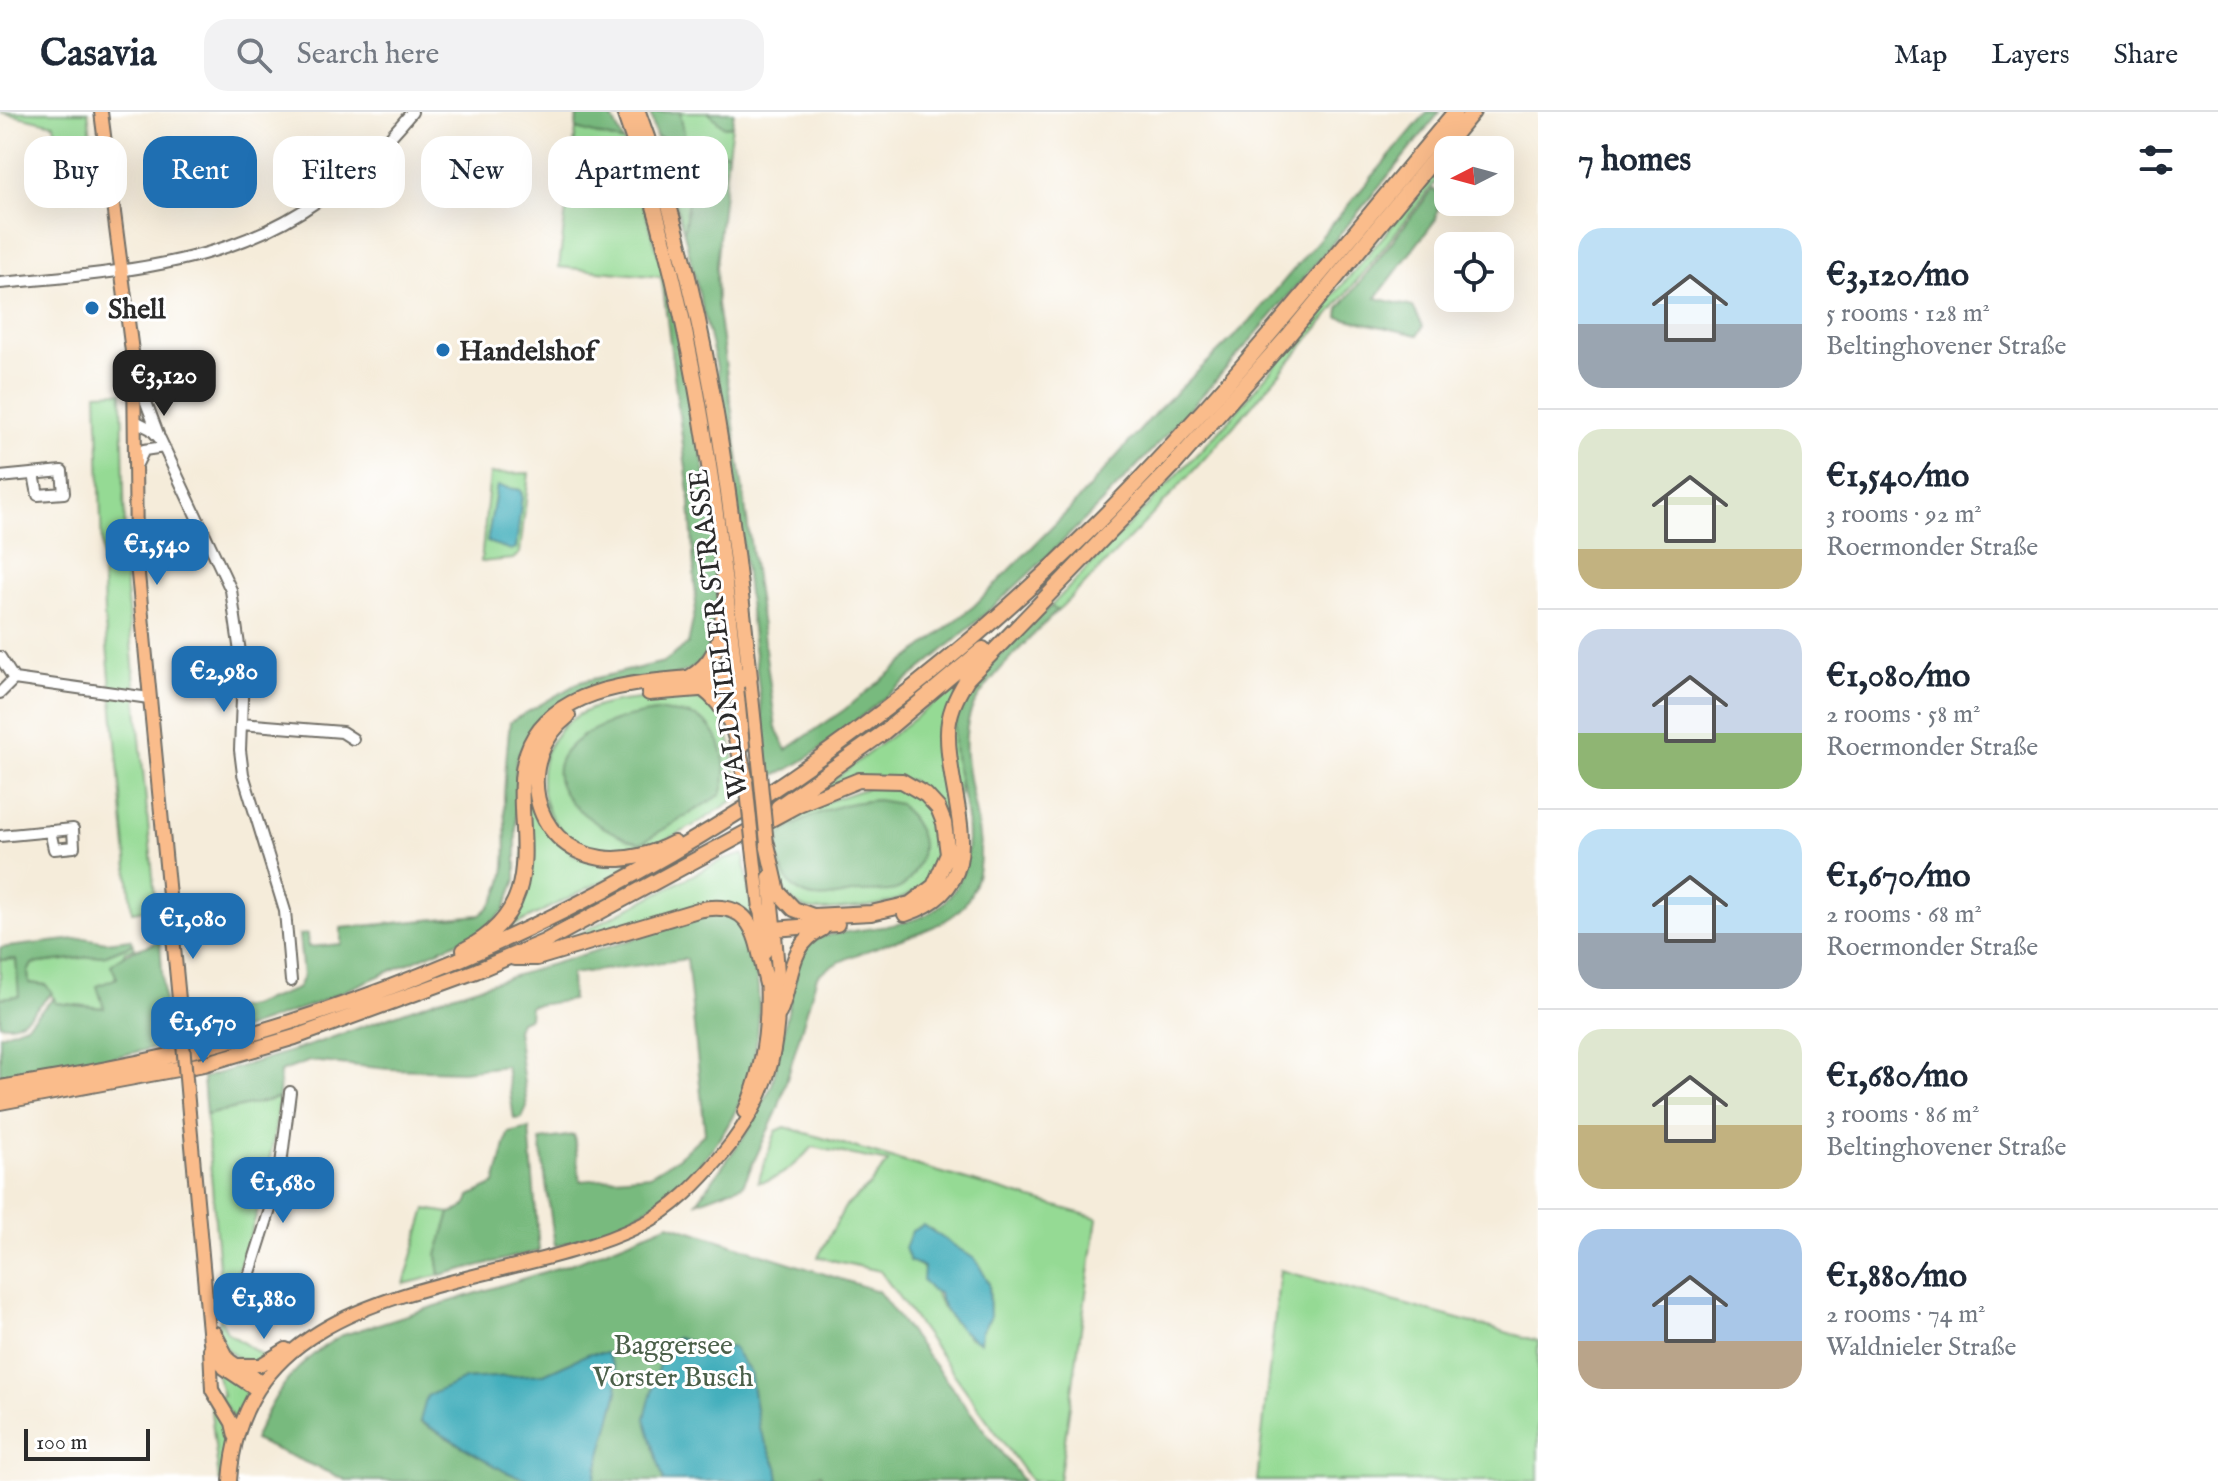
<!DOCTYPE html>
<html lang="en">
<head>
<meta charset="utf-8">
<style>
  :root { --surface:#fff; --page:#f2f2f3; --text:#1f2937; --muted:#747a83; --line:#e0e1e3; --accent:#1f6fb2 }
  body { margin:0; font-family:"IM FELL English",serif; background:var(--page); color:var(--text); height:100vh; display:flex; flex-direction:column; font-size:30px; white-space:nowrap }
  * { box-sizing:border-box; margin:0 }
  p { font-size:26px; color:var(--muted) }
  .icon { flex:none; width:44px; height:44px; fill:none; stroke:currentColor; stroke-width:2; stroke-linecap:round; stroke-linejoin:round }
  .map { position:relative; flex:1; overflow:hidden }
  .panel { display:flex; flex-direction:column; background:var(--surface); width:680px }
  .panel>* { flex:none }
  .top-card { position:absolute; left:24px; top:24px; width:760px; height:72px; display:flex; gap:16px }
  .needle { width:52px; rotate:264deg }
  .fabs { position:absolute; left:1434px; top:24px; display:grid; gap:16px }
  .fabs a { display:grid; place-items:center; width:80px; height:80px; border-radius:16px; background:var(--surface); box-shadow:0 8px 32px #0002; font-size:40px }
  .scale { position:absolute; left:24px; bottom:20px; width:126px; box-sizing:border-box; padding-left:8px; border:4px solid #2b2b2b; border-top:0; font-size:22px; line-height:28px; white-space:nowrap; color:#2b2b2b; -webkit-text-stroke:6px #fff; paint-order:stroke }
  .price { position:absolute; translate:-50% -68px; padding:0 18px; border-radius:16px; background:var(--accent); color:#fff; font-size:26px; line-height:52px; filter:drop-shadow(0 2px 4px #0008) }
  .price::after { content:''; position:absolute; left:50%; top:48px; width:24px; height:18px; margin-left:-12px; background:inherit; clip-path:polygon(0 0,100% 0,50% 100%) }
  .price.selected { background:#222; color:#fff }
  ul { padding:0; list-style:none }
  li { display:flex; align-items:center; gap:24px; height:200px; padding:0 40px }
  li+li { border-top:2px solid var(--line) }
  li span { display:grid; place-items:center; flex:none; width:224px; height:160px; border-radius:24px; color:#555 }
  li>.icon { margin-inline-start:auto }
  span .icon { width:96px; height:96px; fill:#fffc; stroke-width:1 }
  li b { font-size:34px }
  h2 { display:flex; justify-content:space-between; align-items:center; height:96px; padding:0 40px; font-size:34px }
  .chip { padding:0 28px; border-radius:24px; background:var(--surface); box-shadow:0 8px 32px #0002; font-size:28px; line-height:72px }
  .chip.selected { background:var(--accent); color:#fff }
  header { display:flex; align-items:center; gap:48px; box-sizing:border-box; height:112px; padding:0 40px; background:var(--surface); border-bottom:2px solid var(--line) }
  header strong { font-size:38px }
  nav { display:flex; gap:44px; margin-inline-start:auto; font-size:28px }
  .search { width:560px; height:72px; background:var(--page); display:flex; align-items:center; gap:20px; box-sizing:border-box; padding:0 28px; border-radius:24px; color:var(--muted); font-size:30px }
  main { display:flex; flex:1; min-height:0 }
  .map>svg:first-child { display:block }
</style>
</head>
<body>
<header>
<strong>Casavia</strong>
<div class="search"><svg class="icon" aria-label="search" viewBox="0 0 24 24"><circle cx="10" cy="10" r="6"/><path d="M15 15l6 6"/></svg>Search here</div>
<nav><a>Map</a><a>Layers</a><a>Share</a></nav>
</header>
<main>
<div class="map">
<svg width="1538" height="1369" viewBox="0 0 1538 1369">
  <rect width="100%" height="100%" fill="#fff"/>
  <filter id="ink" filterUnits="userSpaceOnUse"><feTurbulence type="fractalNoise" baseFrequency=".0125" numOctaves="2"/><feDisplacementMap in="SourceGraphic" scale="16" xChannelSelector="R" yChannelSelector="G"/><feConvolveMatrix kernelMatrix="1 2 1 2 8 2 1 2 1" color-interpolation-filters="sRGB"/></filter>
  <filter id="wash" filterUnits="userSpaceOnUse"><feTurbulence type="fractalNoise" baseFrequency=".006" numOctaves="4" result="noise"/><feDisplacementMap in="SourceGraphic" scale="32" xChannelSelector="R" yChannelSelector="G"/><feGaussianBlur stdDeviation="1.8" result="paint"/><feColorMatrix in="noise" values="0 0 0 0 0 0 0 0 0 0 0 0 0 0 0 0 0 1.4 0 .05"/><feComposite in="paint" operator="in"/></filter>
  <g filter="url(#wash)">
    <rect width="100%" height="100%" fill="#f5ecda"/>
    <!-- green -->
    <path fill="#95da94" stroke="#608260" stroke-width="2" fill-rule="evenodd" d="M0,0H88L96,64L64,67L54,12Z
      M680,0H708L724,15L732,14L728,41L706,39L692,55L684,121L656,24L686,35Z
      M576,17L624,30L669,178L664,184L661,165L559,155Z
      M1448,47V54C1326,211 1200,361 1057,499L1051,494L1225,313Z
      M122,280L126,477L156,796L132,800L104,502L97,281Z
      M529,361L520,441L513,447L481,450L490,362ZM497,374L520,378L522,383L516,435L487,430Z
      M959,572V729L934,779L949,708L911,668L823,676Z
      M688,584L717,594C733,626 736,653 735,687C700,711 651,743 607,740C545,736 519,655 565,613C595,584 649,587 688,584Z
      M570,600L530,667L573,743L611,754L646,747L497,822L522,787L525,672Z
      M870,675C896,676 926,680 935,710C955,774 904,793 850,796C839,797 825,799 813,798C778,794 770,745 775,718L811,695Z
      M744,742L753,808L727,792L540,842L720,749Z
      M133,832L135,836L125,839L104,896L56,891L46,873L29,871L28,860L32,852L106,843Z
      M16,847L20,884L0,886V848Z
      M279,986C272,1053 256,1114 231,1176L225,1177L220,1168L206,1003Z
      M785,1015L1097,1106L1059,1369H1031L880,1159L818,1145L845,1095L869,1074L888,1050L813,1035C797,1049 781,1069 758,1070L776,1019ZM931,1117L989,1171C990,1195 994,1213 970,1226C961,1216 946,1204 940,1191C932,1175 931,1160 914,1148Z
      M426,1097L450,1101L437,1143L440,1163L404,1172Z
      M1280,1158L1538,1229V1369H1257Z
      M220,1205L227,1220L266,1246C242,1261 211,1230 220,1205Z
      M215,1258L248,1278L234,1307L219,1284L223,1283Z
      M207,1265L229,1320L222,1369H219Z"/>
    <!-- forest -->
    <path fill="#78ba7e" stroke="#527254" stroke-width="2" d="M577,0H609L624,30L576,17Z
      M650,0H680L687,36L656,24Z
      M708,0H734L732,14L724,15Z
      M1427,0H1440C1272,207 1100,418 888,583C854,609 809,653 769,665L733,350L716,251L684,121L692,55L706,39L728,41L716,154L717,192L776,616L786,638L844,598L974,494L1069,398L1157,299L1250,209Z
      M1433,77L1440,83L1436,107L1376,186L1413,195L1423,214L1418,223L1338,205L1339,197Z
      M670,177C682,220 688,264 696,308C707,374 723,447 716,514C715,532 704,550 689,558C677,565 660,565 647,568C586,579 543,585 516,649V768L504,799L479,821L314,892L201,932L196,903L250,894L297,877L303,865L299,823L307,822L308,835L341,832V816L480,803C516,778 504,723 504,686C505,660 507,636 510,610L580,570L664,550L688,532L696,493L690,388L664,184Z
      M1051,494L1057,499C1034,523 979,573 970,602C950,665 1006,734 964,793C939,826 853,833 817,864L778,997L743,1073L697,1090L750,1016L772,973L799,849L806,835L820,825C851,817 907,816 933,799C970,775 972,727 964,689C958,662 949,631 957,604C970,560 1019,526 1051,494Z
      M662,599C674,601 690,601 700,607C722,618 732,664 720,683L641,731C609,724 532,680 566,639C589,612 629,603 662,599Z
      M877,688L900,692C920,716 931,733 913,762C909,769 903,776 895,778C884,781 870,779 859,780C841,782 820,790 804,782C783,774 770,738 784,720C812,701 843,690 877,688Z
      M729,803L746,814C793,967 707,1098 555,1134L540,1028L574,1023L580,1069L650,1063L679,1045L705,1021L687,847L571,862L572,888L530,894L529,906L520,909L517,918L527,995L522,1006L514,1007L506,954L462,959L389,957L310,949L280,960L279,986L206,1003L203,966L314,932L439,887L708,804Z
      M84,826L106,830L130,827L133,832L106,843L32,852L28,860L29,871L46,873L52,881C36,895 23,918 0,912V886L19,884L16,847L0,848V836Z
      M160,829L167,933L97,949L0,964V923L26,913L54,886L56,891L104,896L97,874L117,866L111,853C129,836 140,838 160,829Z
      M529,1016L539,1139L440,1163L437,1143L450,1101C461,1098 467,1096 470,1084L495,1072L508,1021Z
      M669,1112L878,1179L1023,1369H824L821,1362L809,1365V1369H779L777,1355L759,1316L750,1260L732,1235L712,1237L677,1226L653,1335L662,1352L664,1369H594L618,1279L590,1241L544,1262L465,1267L420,1310L506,1360L532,1369H348L254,1328C275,1279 294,1252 340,1224L579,1149Z"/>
    <!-- water -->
    <path fill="#3dacba" stroke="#346c72" stroke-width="2" d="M497,374L520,378L522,383L516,436L511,438L487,430Z
      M923,1113L976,1148L989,1171L990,1206L981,1220L980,1230C964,1224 940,1198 939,1181L932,1179L923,1168L924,1155L910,1149L905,1136L912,1119Z
      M677,1226L712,1237L732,1235L750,1260L759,1316L777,1355L779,1369H664L645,1306L662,1240L667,1230Z
      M590,1241H607L616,1260L618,1279L594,1369H532L506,1360L420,1309L427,1284L465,1267L544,1262Z"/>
  </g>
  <g filter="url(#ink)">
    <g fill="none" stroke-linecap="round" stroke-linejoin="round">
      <!-- minor casing -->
      <g stroke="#726f68" stroke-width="14">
        <path id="minor" d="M0,171C176,156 292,146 412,0
          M137,266L158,322
          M137,310L151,317L160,327L231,478L243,561L240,638L243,662L285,799L291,869
          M137,352L144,338L164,335
          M0,365L62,359L64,381L38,383L34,362
          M0,545L14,567
          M14,567L149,586
          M0,581L14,567
          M241,612L342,620L353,627
          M0,724L73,717L74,735L54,737L50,719
          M207,1195L236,1187L248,1167L279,1069L290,980"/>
      </g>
      <!-- major casing -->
      <g stroke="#726f68" stroke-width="16">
        <path id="major" d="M101,0L134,255L136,441L181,908
          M736,565L743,634
          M750,565L760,661
          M753,736L765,840
          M744,1000C764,956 769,910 766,862
          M189,1001L210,1230L224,1256L257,1278
          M215,1221L229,1248L263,1271
          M210,1237L212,1278L232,1311L235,1324
          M238,1253H260L286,1237
          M230,1369C244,1159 499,1183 641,1113C674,1097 700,1069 723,1042C745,1015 762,987 771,952C786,890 775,827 769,765"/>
      </g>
      <!-- highway casing -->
      <g stroke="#726f68" stroke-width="18">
        <path id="highway" d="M624,0C689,182 715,370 735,561
          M638,0C706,182 730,373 750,565
          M690,565C713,552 722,527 723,502
          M702,576C736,602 736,629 746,669
          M649,581L724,575L750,565
          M568,604C514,646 530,735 601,746C625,750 653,742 674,731
          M778,695L883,621L983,537
          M760,797L774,817L837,812
          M905,802C997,772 948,691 948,625C947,603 956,585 967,567L1172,355L1288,224L1473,0
          M464,838C592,774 453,643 582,586C626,567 680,569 726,562L742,563
          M514,846H537L698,798C758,785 756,831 767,872
          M779,901C793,870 787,833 822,817
          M0,976C71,964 143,952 213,933C552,840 843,663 1092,416C1222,287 1337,141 1455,0
          M0,990L204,952L295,925L476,859L544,830L799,692L859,668L902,669L926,683L938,696L944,711L948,742L934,774L910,792L871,801L813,804L794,797L778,780L767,732"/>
      </g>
      <!-- minor -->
      <use href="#minor" stroke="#fff" stroke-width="10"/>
      <!-- major -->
      <use href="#major" stroke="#fabc8b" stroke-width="12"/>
      <!-- highway -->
      <use href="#highway" stroke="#fabc8b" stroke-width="14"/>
      <!-- major-bridge casing -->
      <g stroke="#726f68" stroke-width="16" stroke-linecap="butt">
        <path id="major-bridge" d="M760,661L767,732
          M746,669L753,736
          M181,908L189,1001"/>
      </g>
      <!-- major-bridge -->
      <use href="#major-bridge" stroke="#fabc8b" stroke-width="12"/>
    </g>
  </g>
  <!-- markers -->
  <g fill="#1f6fb2" stroke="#fff" stroke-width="3">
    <circle cx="92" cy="196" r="8"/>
    <circle cx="443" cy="238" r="8"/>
  </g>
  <g text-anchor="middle" stroke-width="6" stroke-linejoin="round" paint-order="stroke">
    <!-- poi labels -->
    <g font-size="28" font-weight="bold" fill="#2b2b2b" stroke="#fff" text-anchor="start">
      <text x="108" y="206">Shell</text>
      <text x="459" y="248">Handelshof</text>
    </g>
    <!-- street labels -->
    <g font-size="28" fill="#2b2b2b" stroke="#fff">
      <text transform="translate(717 522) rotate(-97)" y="10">WALDNIELER STRASSE</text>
    </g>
    <!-- park labels -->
    <g font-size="28" fill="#4b604a" stroke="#fff">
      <text x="673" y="1242">Baggersee<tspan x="673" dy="32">Vorster Busch</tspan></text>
    </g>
  </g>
</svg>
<div class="fabs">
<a><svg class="needle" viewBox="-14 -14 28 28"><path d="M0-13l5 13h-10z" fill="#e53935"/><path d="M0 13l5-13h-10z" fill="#747a83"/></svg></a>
<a><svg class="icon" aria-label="locate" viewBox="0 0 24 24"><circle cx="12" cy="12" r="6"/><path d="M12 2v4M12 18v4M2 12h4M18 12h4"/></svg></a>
</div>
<div class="scale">100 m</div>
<b class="price selected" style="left:164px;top:306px">€3,120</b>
<b class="price" style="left:157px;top:475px">€1,540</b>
<b class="price" style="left:224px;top:602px">€2,980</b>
<b class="price" style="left:193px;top:849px">€1,080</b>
<b class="price" style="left:203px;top:953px">€1,670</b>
<b class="price" style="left:283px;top:1113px">€1,680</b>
<b class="price" style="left:264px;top:1229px">€1,880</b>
<div class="top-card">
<a class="chip">Buy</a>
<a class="chip selected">Rent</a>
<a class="chip">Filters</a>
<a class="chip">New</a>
<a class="chip">Apartment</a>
</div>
</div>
<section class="panel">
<h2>7 homes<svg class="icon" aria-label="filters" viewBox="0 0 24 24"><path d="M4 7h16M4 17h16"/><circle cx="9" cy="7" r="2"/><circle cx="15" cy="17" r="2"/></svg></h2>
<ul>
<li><span style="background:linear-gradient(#bfe0f5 60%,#9aa5b1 0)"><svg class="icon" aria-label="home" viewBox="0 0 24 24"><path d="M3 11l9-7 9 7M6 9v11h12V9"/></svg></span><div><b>€3,120/mo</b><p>5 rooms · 128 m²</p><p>Beltinghovener Straße</p></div></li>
<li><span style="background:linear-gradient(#dfe7d0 75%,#c2b280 0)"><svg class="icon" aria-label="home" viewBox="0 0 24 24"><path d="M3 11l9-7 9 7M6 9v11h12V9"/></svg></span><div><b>€1,540/mo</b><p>3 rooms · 92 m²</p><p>Roermonder Straße</p></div></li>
<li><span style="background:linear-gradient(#c9d6e8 65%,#8fb573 0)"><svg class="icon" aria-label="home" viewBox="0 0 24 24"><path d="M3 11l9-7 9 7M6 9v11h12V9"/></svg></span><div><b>€1,080/mo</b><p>2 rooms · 58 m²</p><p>Roermonder Straße</p></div></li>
<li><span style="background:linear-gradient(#bfe0f5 65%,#9aa5b1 0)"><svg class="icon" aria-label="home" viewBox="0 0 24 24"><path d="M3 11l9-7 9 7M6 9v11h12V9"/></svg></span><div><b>€1,670/mo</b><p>2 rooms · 68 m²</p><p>Roermonder Straße</p></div></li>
<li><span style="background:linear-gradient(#dfe7d0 60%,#c2b280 0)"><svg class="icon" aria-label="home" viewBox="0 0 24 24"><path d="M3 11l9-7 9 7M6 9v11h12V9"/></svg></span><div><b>€1,680/mo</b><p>3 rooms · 86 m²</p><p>Beltinghovener Straße</p></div></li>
<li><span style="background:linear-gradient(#a9c7e8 70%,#b9a48a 0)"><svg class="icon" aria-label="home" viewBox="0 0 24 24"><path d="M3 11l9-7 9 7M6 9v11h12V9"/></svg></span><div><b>€1,880/mo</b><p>2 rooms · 74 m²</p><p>Waldnieler Straße</p></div></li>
</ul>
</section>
</main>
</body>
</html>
